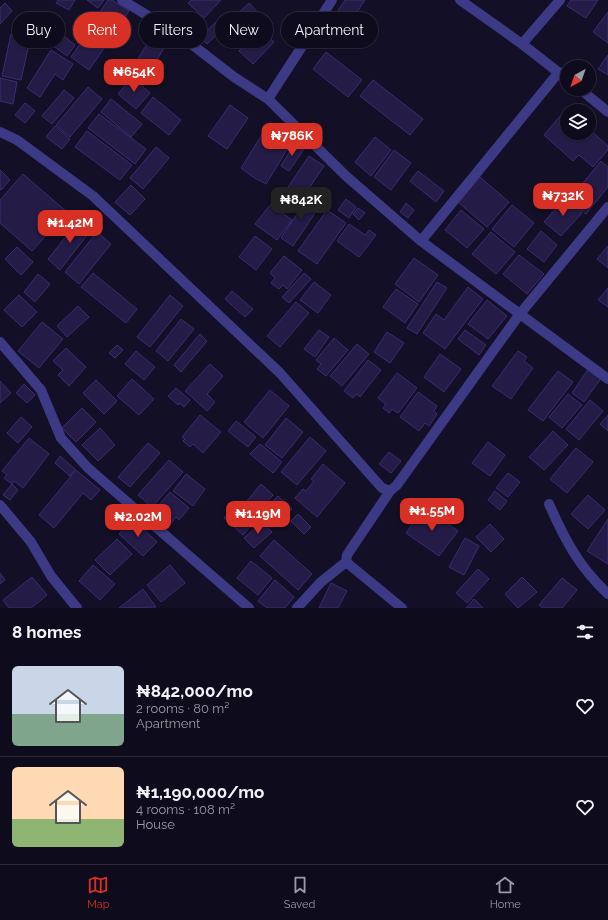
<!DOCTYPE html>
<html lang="en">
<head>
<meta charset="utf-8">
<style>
  :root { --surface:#0e0b1c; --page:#171425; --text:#f1f3f6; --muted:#9b9ba3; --line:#2e2b3b; --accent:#d93025 }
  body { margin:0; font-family:Raleway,sans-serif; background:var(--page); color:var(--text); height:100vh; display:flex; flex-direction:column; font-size:15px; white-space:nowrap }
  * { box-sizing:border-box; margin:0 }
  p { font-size:13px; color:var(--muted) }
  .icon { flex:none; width:22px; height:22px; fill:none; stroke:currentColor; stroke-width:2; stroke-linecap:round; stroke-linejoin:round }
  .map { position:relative; height:608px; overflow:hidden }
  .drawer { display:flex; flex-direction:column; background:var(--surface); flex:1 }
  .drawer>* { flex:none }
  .hud { position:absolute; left:12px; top:12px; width:400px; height:36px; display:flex; gap:8px }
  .needle { width:26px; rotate:220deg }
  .controls { position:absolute; left:560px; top:60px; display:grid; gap:8px }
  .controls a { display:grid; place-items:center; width:36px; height:36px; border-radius:50%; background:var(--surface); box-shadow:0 1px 3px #0004,0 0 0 1px var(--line); font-size:20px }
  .price { position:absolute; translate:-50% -34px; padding:0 9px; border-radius:8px; background:var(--accent); color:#fff; font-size:13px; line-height:26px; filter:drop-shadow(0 1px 2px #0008) }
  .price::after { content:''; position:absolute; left:50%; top:24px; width:12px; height:9px; margin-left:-6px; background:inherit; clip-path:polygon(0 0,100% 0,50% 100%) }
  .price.active { background:#222; color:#fff }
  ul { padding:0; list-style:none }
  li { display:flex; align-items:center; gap:12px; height:100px; padding:0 12px }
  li+li { border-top:1px solid var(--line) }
  li span { display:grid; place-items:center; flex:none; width:112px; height:80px; border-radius:6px; color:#555 }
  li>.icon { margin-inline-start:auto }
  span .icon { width:48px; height:48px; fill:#fffc; stroke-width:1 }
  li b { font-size:17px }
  h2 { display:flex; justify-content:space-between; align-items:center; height:48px; padding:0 12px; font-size:17px }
  .tag { padding:0 14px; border-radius:18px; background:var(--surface); box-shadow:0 1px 3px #0004,0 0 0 1px var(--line); font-size:14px; line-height:36px }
  .tag.active { background:var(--accent); color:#fff }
  .menu { display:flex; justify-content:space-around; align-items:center; height:56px; border-top:1px solid var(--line); background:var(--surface); font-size:11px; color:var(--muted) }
  .menu a { display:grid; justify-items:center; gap:2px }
  .menu .active { color:var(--accent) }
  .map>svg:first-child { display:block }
</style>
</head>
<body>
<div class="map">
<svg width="608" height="608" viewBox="0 0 608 608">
  <rect width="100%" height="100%" fill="#130f26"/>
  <!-- building -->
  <path fill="#241b47" stroke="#3b2d73" d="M58,0H75L69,10L56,3Z
    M87,0H104L98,8Z
    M108,0H112L129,11L110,38L91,25Z
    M191,0H221L204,18L188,3Z
    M345,0H365L351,21L337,12Z
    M571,0H598L586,18L567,6Z
    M5,3L12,11L0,24V8Z
    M249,3L261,16L251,25L246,21L241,25L234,17Z
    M608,12V43L593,32Z
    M216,22L223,29L207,44L200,37Z
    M260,29L274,42L253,64L239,51Z
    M60,33L75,45L67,56L51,44Z
    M11,34L30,39L21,80L2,76Z
    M87,34L105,47L89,70L71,57Z
    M152,36L166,45L143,82L129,73Z
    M51,50L73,64L63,80L55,74L40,97L27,88Z
    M326,52L362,80L348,97L313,69Z
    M608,55V75L598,69Z
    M132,77L150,93L136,109L118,94Z
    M0,78L17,82L13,104L0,101Z
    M373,80L423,119L410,135L360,96Z
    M88,87L102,99L70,137L56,125Z
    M64,90L74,98L52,124L42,116Z
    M153,97L181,120L169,135L141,113Z
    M111,99L142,124L131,137L101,112Z
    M25,103L35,111L25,123L15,115Z
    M230,105L248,118L227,149L208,136Z
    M566,109L569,111H567V133H589V129L608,146V150L593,167L579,155L573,161L544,135Z
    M99,114L146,149L135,164L88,128Z
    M55,126L70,139L62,149L46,137Z
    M87,131L132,165L120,180L75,147Z
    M263,133L288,148L266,184L253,177L241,168Z
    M375,137L391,150L371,176L355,162Z
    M295,143L304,149L289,171L281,166Z
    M156,147L169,158L143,189L130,178Z
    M394,150L411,163L391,190L374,177Z
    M309,156L324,166L297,206L282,196Z
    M601,161L608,167V187L586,214L569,200Z
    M0,170L10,180L1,190L0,189Z
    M418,171L444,191L436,202L410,181Z
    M23,174L67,212L32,251L0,223V200Z
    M480,177L509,202L487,227L458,202Z
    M131,185L145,199L130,215L115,202Z
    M309,196L321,204L293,246L281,238Z
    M565,198L582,213L561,236L544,222Z
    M346,199L356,207L349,218L338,210Z
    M406,203L414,210L408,218L400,212Z
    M271,204L292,220L277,240L255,224Z
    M512,205L534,223L514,247L492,229Z
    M358,208L365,213L359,220L353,214Z
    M327,210L346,223L317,264L298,251Z
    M461,210L484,229L467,248L445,230Z
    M80,219L92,229L60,270L48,259Z
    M349,224L365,235L369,230L376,235L359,257L337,241Z
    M541,231L557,245L544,262L527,249Z
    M97,232L111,244L79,284L65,272Z
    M491,232L515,252L496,274L472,254Z
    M255,236L272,249L256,270L239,257Z
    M608,246V268L597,259Z
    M17,247L33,262L21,275L5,259Z
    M519,255L544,274L527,294L503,274Z
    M284,256L302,270L287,289L283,285L279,289L271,283L275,278L270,273Z
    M414,258L438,275L419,302L395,284Z
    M93,273L137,309L126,323L81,287Z
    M304,273L311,279L289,303L282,297Z
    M38,274L50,284L35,302L24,292Z
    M314,282L331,295L318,313L300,300Z
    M437,282L447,288L417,334L407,328Z
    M468,287L483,299L445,349L423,333L436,314L444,320Z
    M608,288V307L598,300Z
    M396,289L418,304L405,323L383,307Z
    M232,291L253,309L245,317L225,299Z
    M19,295L37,312L22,327L4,310Z
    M170,295L183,306L150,347L137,337Z
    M487,300L507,316L488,339L468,324Z
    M296,302L309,313L280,347L267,336Z
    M78,306L89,317L67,337L57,326Z
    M181,319L194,329L168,361L156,351Z
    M42,322L63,339L39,368L18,351Z
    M319,330L329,337L315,357L304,349Z
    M465,330L486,345L479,355L458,339Z
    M387,332L404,343L390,363L374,352Z
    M200,334L207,341L181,372L174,365Z
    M334,338L348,350L326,376L317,369L321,364L316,360Z
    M357,344L369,354L342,386L330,376Z
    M117,345L123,350L115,358L109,353Z
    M66,348L86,367L69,386L58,375L63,370L53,361Z
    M136,351L155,367L144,380L125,364Z
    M518,351L527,357L524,361L533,368L511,399L492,386Z
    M440,354L461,369L444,392L424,377Z
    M368,360L381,370L360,397L356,394L353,398L344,391Z
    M210,364L223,376L207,394L215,402L207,411L185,391Z
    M589,368L602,377L584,402L572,393Z
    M558,371L573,382L543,421L528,410Z
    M397,373L417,388L398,413L392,409L389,413L383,408L386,404L378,398Z
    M132,379L154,399L139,415L117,396Z
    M96,380L117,401L104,414L83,393Z
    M0,381L11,393L0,403Z
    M24,384L35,395L27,403L16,393Z
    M176,388L190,400L184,407L179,403L178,405L168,396Z
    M270,390L289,406L263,438L244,422Z
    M418,392L437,406L434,411L437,414L429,426L425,423L419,431L400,417Z
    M568,394L582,405L562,428L549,417Z
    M590,400L603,411L579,440L566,429Z
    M82,408L96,422L76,442L62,428Z
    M200,415L221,432L203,453L193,444L190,447L183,441L185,439L182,437Z
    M608,415V431L600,424Z
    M21,417L32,427L18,443L7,433Z
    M286,418L303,432L282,458L265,445Z
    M236,421L256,437L248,447L228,431Z
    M100,428L115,445L98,461L82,445Z
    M553,431L568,445L544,470L529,457Z
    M310,437L326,451L297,485L281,472Z
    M29,438L49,454L23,488L14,481L12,484L4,478L7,475L2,471Z
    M488,442L505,455L490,476L472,463Z
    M148,443L160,453L130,487L118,477Z
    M260,444L282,462L273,473L250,454Z
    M576,448L593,462L567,493L550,479Z
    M389,452L401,461L391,473L379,464Z
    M60,456L75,469L70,476L55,463Z
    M169,460L183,472L152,507L138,495Z
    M323,464L345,483L317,517L295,498L303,489L306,491L314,481L311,479Z
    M76,470L100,490L91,500L83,493L54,528L39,515Z
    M508,473L520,482L508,497L496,488Z
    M186,474L205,489L193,506L173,491Z
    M12,484L18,490L10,500L3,495Z
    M261,484L273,495L259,511L247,501Z
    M495,491L507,501L500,510L488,500Z
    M170,492L189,508L179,520L176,517L169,526L153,512Z
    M588,495L605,510L588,529L571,514Z
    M278,496L292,509L275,526L261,513Z
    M237,503L256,520L243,535L224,518Z
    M425,507L458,531L439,556L406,533Z
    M298,514L311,527L304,534L291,521Z
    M133,519L157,542L143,556L119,534Z
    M608,519V564L587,551Z
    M262,522L272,532L254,548L244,538Z
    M490,524L504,539L491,552L476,537Z
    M465,538L479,546L464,575L449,567Z
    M117,539L132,554L110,575L95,560Z
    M274,540L312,574L298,590L260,556Z
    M251,561L272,578L258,595L237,578Z
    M93,565L115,584L100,600L79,581Z
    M170,565L185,583L161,602L147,585Z
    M478,569L489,579L467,603L456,593Z
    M0,573L5,580L0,584Z
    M32,577L47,595L31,608H9L3,600Z
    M522,577L537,592L518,608L505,594Z
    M562,578L577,590L562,608H543L539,605Z
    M275,580L294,597L285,608H267L258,601Z
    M331,583L347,591L338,608H319Z
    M143,589L156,607L119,608Z
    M474,599L483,608H466Z"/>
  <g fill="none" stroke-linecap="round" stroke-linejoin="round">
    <!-- minor -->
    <path stroke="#3d3a85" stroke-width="10" d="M122,0L181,36L234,77L268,99L346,176L421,241L608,379
      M460,0L522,44L567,79
      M522,44L560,0
      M580,89L608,112
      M268,99L332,0
      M0,132L17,140L93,196L280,373L382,488L390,491
      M421,241L559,72
      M0,342L41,390L61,438L88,468L249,608
      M549,504C565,540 579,567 608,594
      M0,505L31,542L51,576L77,608
      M346,562L402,608
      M297,608L321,582L346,562L347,555L390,491L397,485L519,315L608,207"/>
  </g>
</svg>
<div class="controls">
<a><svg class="needle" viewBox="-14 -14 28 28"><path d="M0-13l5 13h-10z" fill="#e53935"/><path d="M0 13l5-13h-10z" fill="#9b9ba3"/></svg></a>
<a><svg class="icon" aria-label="layers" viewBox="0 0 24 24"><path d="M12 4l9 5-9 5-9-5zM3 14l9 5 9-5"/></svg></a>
</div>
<b class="price" style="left:134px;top:93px">₦654K</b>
<b class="price" style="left:292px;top:157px">₦786K</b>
<b class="price" style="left:563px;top:217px">₦732K</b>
<b class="price active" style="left:301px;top:221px">₦842K</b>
<b class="price" style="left:70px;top:244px">₦1.42M</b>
<b class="price" style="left:432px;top:532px">₦1.55M</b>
<b class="price" style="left:258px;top:535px">₦1.19M</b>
<b class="price" style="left:138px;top:538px">₦2.02M</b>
<div class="hud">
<a class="tag">Buy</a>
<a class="tag active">Rent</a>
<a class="tag">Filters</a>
<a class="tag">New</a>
<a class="tag">Apartment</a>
</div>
</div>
<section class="drawer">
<h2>8 homes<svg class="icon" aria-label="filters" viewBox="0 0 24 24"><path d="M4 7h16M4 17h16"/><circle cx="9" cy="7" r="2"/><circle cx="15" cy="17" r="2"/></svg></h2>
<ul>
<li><span style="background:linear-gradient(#c9d6e8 60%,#7fa58c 0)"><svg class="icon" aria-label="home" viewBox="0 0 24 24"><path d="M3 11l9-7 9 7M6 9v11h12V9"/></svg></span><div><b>₦842,000/mo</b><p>2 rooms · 80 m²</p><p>Apartment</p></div><svg class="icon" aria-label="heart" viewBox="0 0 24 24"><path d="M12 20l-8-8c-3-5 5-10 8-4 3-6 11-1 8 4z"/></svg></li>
<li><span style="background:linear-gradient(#ffd9b3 65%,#8fb573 0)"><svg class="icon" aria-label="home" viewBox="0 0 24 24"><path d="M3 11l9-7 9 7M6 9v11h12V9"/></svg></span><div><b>₦1,190,000/mo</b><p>4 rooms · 108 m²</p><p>House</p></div><svg class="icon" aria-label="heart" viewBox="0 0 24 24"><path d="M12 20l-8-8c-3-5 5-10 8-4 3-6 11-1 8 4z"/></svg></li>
</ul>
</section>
<nav class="menu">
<a class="active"><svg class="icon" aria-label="map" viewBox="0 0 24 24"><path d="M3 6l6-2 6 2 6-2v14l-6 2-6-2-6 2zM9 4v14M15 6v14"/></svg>Map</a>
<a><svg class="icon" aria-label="saved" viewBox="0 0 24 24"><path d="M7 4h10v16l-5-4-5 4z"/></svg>Saved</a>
<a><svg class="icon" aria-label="home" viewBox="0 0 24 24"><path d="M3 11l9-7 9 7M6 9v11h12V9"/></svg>Home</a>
</nav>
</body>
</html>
